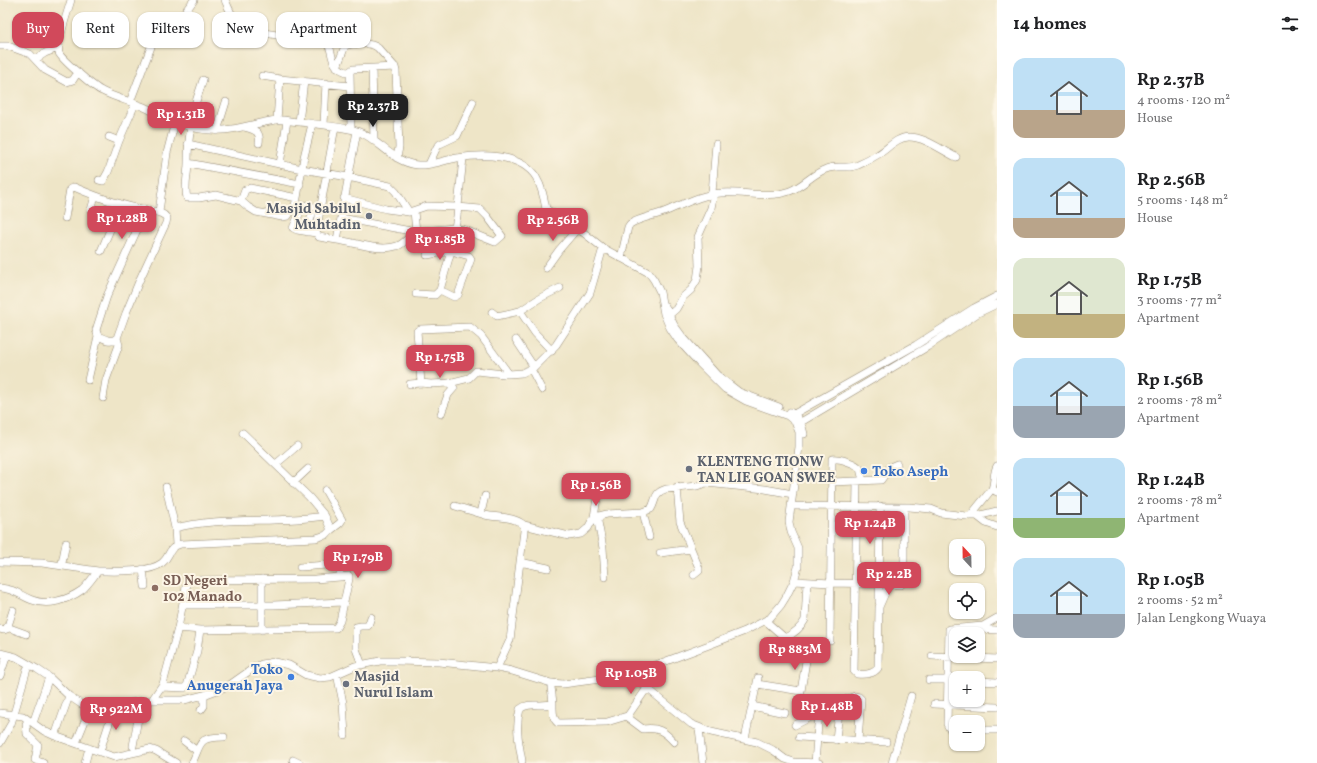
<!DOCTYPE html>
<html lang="en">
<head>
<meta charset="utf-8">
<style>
  :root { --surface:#fff; --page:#f2f2f2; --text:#202124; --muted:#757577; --accent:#d1495b }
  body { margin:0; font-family:Vollkorn,serif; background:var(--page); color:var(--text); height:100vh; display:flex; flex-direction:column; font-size:15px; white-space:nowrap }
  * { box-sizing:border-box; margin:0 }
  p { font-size:13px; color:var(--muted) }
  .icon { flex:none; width:22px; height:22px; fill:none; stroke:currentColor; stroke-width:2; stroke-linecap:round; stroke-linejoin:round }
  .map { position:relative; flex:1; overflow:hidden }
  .side { display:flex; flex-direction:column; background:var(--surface); width:320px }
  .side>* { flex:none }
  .hud { position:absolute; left:12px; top:12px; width:380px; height:36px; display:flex; gap:8px }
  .needle { width:26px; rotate:338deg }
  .tools { position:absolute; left:949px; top:539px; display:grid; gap:8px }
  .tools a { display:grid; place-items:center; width:36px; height:36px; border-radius:8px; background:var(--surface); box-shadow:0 1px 3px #0004; font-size:20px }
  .price { position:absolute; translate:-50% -34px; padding:0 9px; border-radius:8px; background:var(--accent); color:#fff; font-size:13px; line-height:26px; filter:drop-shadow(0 1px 2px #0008) }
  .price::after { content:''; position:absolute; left:50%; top:24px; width:12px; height:9px; margin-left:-6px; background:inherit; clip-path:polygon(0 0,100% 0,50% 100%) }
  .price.active { background:#222; color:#fff }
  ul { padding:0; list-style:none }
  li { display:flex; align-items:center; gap:12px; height:100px; padding:0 16px }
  li span { display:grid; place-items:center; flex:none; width:112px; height:80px; border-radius:12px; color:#555 }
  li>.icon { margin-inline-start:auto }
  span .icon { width:48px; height:48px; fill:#fffc; stroke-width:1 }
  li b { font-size:17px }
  h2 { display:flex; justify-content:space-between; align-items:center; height:48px; padding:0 16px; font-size:17px }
  .chip { padding:0 14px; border-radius:12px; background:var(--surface); box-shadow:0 1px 3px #0004; font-size:14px; line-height:36px }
  .chip.active { background:var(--accent); color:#fff }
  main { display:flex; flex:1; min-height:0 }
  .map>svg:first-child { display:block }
</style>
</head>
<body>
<main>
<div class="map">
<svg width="997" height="763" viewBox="0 0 997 763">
  <rect width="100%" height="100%" fill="#fcf5e5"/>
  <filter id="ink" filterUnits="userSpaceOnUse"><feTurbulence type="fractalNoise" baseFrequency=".025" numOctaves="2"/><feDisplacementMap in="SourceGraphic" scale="8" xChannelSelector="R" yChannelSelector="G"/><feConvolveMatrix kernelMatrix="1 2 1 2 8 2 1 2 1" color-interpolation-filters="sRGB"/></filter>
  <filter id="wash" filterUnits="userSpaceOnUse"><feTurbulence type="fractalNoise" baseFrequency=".012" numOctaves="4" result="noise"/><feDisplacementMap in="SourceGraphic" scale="16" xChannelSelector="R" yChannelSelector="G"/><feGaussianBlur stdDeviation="0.9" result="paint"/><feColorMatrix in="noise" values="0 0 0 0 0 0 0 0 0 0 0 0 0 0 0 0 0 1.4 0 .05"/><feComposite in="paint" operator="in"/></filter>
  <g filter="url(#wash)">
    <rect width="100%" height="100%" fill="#eee5c7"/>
  </g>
  <g filter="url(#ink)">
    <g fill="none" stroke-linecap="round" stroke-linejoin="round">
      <!-- minor casing -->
      <g stroke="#948872" stroke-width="8">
        <path id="minor" d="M225,0C229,9 234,23 243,28C247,30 253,31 258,32C272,34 286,37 300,39C308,39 318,39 325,42C336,48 325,67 350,73
          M181,17L194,0
          M0,46H8L30,54L45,70L67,82L73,80L78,72
          M36,59L45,53L58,48
          M337,67L345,46C353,43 372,42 378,48L395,67L396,71L399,147L397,158
          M372,69L374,140
          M262,76L280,79
          M130,102L151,47
          M277,120L280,79L350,86
          M299,122L304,81
          M324,125L326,83
          M188,126L203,80
          M244,127C255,130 261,131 259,143
          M335,127L316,233L319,237L337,240L357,131
          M191,128C188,140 188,150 188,163C188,174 184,187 187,198H199L216,195L241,201L248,207L256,212L282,217L288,216L295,205L297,198L304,157L312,124
          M351,129L350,71L353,69L395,67
          M217,131L226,102
          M109,137L119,141
          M188,144L302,169L348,177L390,186L396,192L409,212
          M188,163L300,184
          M280,164L287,121
          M429,164L437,147L440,144L457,136L473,102
          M99,180L103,181L108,172L119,141L135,104
          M712,193L716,144
          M241,201L245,190L250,188L297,198
          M295,205H303L320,208
          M91,210L95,196
          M301,210L293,228L297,230L316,233
          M159,212L167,153L175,122
          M65,218L70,189L74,187C97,197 122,206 147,210C154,212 162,211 167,218L166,223L140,279L126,313L117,338C111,343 105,339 98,336L96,330L107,296L146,210
          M341,218L416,232L414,211
          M307,232L312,214
          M337,240C355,242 378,252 397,246C405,244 409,234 421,231L455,228L465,230L495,242L502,236L487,216L480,209L458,207L427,206L409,212L386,209L344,198
          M101,251L121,204
          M427,255L451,251L469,256L471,259L458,295L454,297L440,290
          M621,258L628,227L630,224C640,218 653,216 664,212C682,205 702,194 721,193C745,191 767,199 790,191C805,185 812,174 826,169C837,164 848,170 858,165C865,162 871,159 877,155C887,150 896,137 909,137C925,137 941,150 956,157
          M546,268L559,250L577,229
          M416,294L435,295L440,290L451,251L457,216L463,158
          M665,306L674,325L682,336L717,375L739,392L779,407
          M520,311L535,333L552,351
          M492,312L497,316L520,311L540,298L560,288
          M669,315L676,309L683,297L691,290L697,280L699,266L698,237L711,208L714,193
          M516,340L534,367
          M531,369L542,390
          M88,380L98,336
          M421,383L431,384L449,383
          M410,384L421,383L417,331L420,329L470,327L481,336L509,374L522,373L534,367L556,345L590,293L603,248
          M103,398L106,380L119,345L117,338
          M790,412C799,416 802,425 804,434
          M441,414L448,395L454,388L449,383L469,378L476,371L504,374H509
          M794,414L916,345L974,308L997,296
          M801,422L927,347L978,313L997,304
          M276,464L297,446
          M997,466C993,473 995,481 992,489L997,492
          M857,481L854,671L857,674C864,675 874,674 878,668L879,607L889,584L901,585L902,584L904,561V507
          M832,482L881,480L890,467L897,464
          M293,483L308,469
          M166,487L175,528L176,545
          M677,487L680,522L699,568V571L694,575
          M325,490L342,520L340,523L331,530
          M455,506C465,509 475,512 485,515C498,518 513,516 524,525V531L510,640L497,668
          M795,506L909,507L931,509L941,513L966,516H977L997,511
          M481,513L485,496
          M970,516L992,489
          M977,516L986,523L997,527
          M524,525L569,536L581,534L588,528L594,517L598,492
          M175,528C224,516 275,524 325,516
          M649,537L643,512L651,509C657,499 653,493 666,489L697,486L706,483L765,489L793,494
          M66,543L62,563L63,566L98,571
          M660,553L691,549
          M0,562L42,563L63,566
          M520,562L548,568
          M143,569L145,586
          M605,577L603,548L598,522L599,516L607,514L643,512
          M262,579V630
          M794,581L831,583L884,584
          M0,588C15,589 19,595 32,600C48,606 68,600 82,590C88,585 93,577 98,571C115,571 149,573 162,563C171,556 167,548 181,544L316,538L326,535L331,530L325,516L309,497L243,433
          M879,602L880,506
          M183,605H273L344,602
          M768,623L785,638L790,651L794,654H803L819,657
          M7,627L26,634
          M178,628L186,587L190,580L315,579L340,577V564L300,567
          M0,629L4,630L7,629L13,610
          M978,629L997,630
          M785,638C793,634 801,628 805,620L807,582
          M830,641L832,459C838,458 857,463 860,469C861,471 861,474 862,476
          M0,653L16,657L37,669L49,677L69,696L81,704L101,707L152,700H184L204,695L228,686L255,667L262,664L274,662L289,665L306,675L320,678L330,677L355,666L380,661H396L439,662L497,668L512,671L551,683L563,684L615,677L653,666L709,645L745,631L770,618L781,605L786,597L794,581L798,567V548L791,532L789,522L799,447V432L795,422L788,416L746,401L725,389L699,363L678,340L670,328L664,314L660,292L654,280L649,273L603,248L584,233L546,209C544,198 542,187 536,177C520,153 482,154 457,158C444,160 430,166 418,165C390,163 376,133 349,129C333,126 316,124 300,122C292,122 284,119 276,120C254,123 233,132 210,130C185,129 166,117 144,107C130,101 115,98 102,91C95,88 61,59 59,53C56,44 68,11 71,0
          M932,656L997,659
          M362,665L356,649V627L361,626H368L371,617
          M632,673L634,676L647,688L691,724L711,732L757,742L773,750L785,759L794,762L819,763
          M337,674L343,703L345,735
          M0,676L6,658
          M929,680H956
          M978,681L997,682
          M757,684L801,691L807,655
          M161,687L184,688L187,686L197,651L200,630
          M647,688L627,717L643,729C658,727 664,731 674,742
          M152,700L163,684L178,628L200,630L336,628L340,621L349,579V576L340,577
          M553,703C553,710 552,719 558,723L607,722L627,716
          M934,704L997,707
          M752,706L785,713
          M201,710L204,706V695
          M0,713L23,716L44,731L55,736L114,757L150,749L156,751L176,763
          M28,720L26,724L27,734L38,745L35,760L43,763
          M33,723L49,677
          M795,725L819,713
          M699,728L703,763
          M956,729L949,728L947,724L949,629L983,626L997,618
          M978,730H997
          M55,736L69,696
          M799,737L886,742
          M745,739L758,678
          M836,740L840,701
          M184,741L197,751
          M0,743L11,724L27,669
          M76,743L91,706
          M133,746L141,702
          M100,751L115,705
          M293,760L299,763
          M522,761C519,744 515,727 520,709C530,701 542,708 553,703L551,687
          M85,763L89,748
          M192,763C202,743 197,737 224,737
          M815,763L819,712L823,709L855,696L859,697L861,699L858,741
          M892,763L911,696"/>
      </g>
      <!-- minor -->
      <use href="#minor" stroke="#fff" stroke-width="7"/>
    </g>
  </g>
  <!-- markers -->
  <g fill="#6b7280" stroke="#fcf5e5" stroke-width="1.5">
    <circle cx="369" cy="216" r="4"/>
    <circle cx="689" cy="469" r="4"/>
    <circle cx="346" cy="684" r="4"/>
  </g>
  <g fill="#3f7fe0" stroke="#fcf5e5" stroke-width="1.5">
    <circle cx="864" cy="471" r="4"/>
    <circle cx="291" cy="677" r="4"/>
  </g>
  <circle fill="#8d6e63" stroke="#fcf5e5" stroke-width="1.5" cx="155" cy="588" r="4"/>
  <g text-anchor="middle" stroke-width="4" stroke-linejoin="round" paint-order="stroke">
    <!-- worship labels -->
    <g font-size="14" font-weight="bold" fill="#5b616d" stroke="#fcf5e5" text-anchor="start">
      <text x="361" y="213" text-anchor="end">Masjid Sabilul<tspan x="361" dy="16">Muhtadin</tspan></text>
      <text x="697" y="466">KLENTENG TIONW<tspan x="697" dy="16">TAN LIE GOAN SWEE</tspan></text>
      <text x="354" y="681">Masjid<tspan x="354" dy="16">Nurul Islam</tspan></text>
    </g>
    <!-- shop labels -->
    <g font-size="14" font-weight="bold" fill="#366cbe" stroke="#fcf5e5" text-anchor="start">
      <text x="872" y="476">Toko Aseph</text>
      <text x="283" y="674" text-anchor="end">Toko<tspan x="283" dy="16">Anugerah Jaya</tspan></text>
    </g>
    <!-- education labels -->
    <g font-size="14" font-weight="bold" fill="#785e54" stroke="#fcf5e5" text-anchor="start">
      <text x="163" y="585">SD Negeri<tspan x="163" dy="16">102 Manado</tspan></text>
    </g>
  </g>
</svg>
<div class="tools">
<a><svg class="needle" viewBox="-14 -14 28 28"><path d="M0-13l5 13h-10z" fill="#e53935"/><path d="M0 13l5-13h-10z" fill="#757577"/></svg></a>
<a><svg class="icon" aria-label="locate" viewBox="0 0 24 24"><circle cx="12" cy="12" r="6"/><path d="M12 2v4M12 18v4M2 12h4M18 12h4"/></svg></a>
<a><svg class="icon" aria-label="layers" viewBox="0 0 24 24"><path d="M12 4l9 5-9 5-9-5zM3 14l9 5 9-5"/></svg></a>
<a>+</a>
<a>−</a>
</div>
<b class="price active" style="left:373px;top:128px">Rp 2.37B</b>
<b class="price" style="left:181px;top:136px">Rp 1.31B</b>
<b class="price" style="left:122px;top:240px">Rp 1.28B</b>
<b class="price" style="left:553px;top:242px">Rp 2.56B</b>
<b class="price" style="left:440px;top:261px">Rp 1.85B</b>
<b class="price" style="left:440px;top:379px">Rp 1.75B</b>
<b class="price" style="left:596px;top:507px">Rp 1.56B</b>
<b class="price" style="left:870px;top:545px">Rp 1.24B</b>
<b class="price" style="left:358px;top:579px">Rp 1.79B</b>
<b class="price" style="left:889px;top:596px">Rp 2.2B</b>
<b class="price" style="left:795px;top:671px">Rp 883M</b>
<b class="price" style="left:631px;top:695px">Rp 1.05B</b>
<b class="price" style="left:827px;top:728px">Rp 1.48B</b>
<b class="price" style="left:116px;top:731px">Rp 922M</b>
<div class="hud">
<a class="chip active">Buy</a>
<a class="chip">Rent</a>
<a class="chip">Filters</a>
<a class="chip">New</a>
<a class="chip">Apartment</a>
</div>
</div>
<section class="side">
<h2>14 homes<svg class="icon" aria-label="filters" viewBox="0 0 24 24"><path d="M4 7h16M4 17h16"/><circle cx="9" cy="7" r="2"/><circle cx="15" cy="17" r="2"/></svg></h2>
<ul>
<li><span style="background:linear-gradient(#bfe0f5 65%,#b9a48a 0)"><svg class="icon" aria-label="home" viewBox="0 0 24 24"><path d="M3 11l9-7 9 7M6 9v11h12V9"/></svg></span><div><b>Rp 2.37B</b><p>4 rooms · 120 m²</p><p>House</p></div></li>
<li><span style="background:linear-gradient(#bfe0f5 75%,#b9a48a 0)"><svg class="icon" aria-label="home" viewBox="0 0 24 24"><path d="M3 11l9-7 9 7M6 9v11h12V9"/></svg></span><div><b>Rp 2.56B</b><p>5 rooms · 148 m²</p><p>House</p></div></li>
<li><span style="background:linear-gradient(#dfe7d0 70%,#c2b280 0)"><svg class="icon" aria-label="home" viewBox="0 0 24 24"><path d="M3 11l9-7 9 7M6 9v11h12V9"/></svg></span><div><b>Rp 1.75B</b><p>3 rooms · 77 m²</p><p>Apartment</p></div></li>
<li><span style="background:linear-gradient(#bfe0f5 60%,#9aa5b1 0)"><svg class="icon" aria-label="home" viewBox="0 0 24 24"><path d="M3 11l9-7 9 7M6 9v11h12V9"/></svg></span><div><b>Rp 1.56B</b><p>2 rooms · 78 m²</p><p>Apartment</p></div></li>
<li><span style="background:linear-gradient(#bfe0f5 75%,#8fb573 0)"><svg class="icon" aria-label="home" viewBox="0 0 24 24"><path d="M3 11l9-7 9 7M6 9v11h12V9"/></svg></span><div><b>Rp 1.24B</b><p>2 rooms · 78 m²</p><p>Apartment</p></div></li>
<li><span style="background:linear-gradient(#bfe0f5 70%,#9aa5b1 0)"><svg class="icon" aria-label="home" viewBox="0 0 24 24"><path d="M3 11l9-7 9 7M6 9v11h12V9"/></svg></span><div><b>Rp 1.05B</b><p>2 rooms · 52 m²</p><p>Jalan Lengkong Wuaya</p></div></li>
</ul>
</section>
</main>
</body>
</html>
